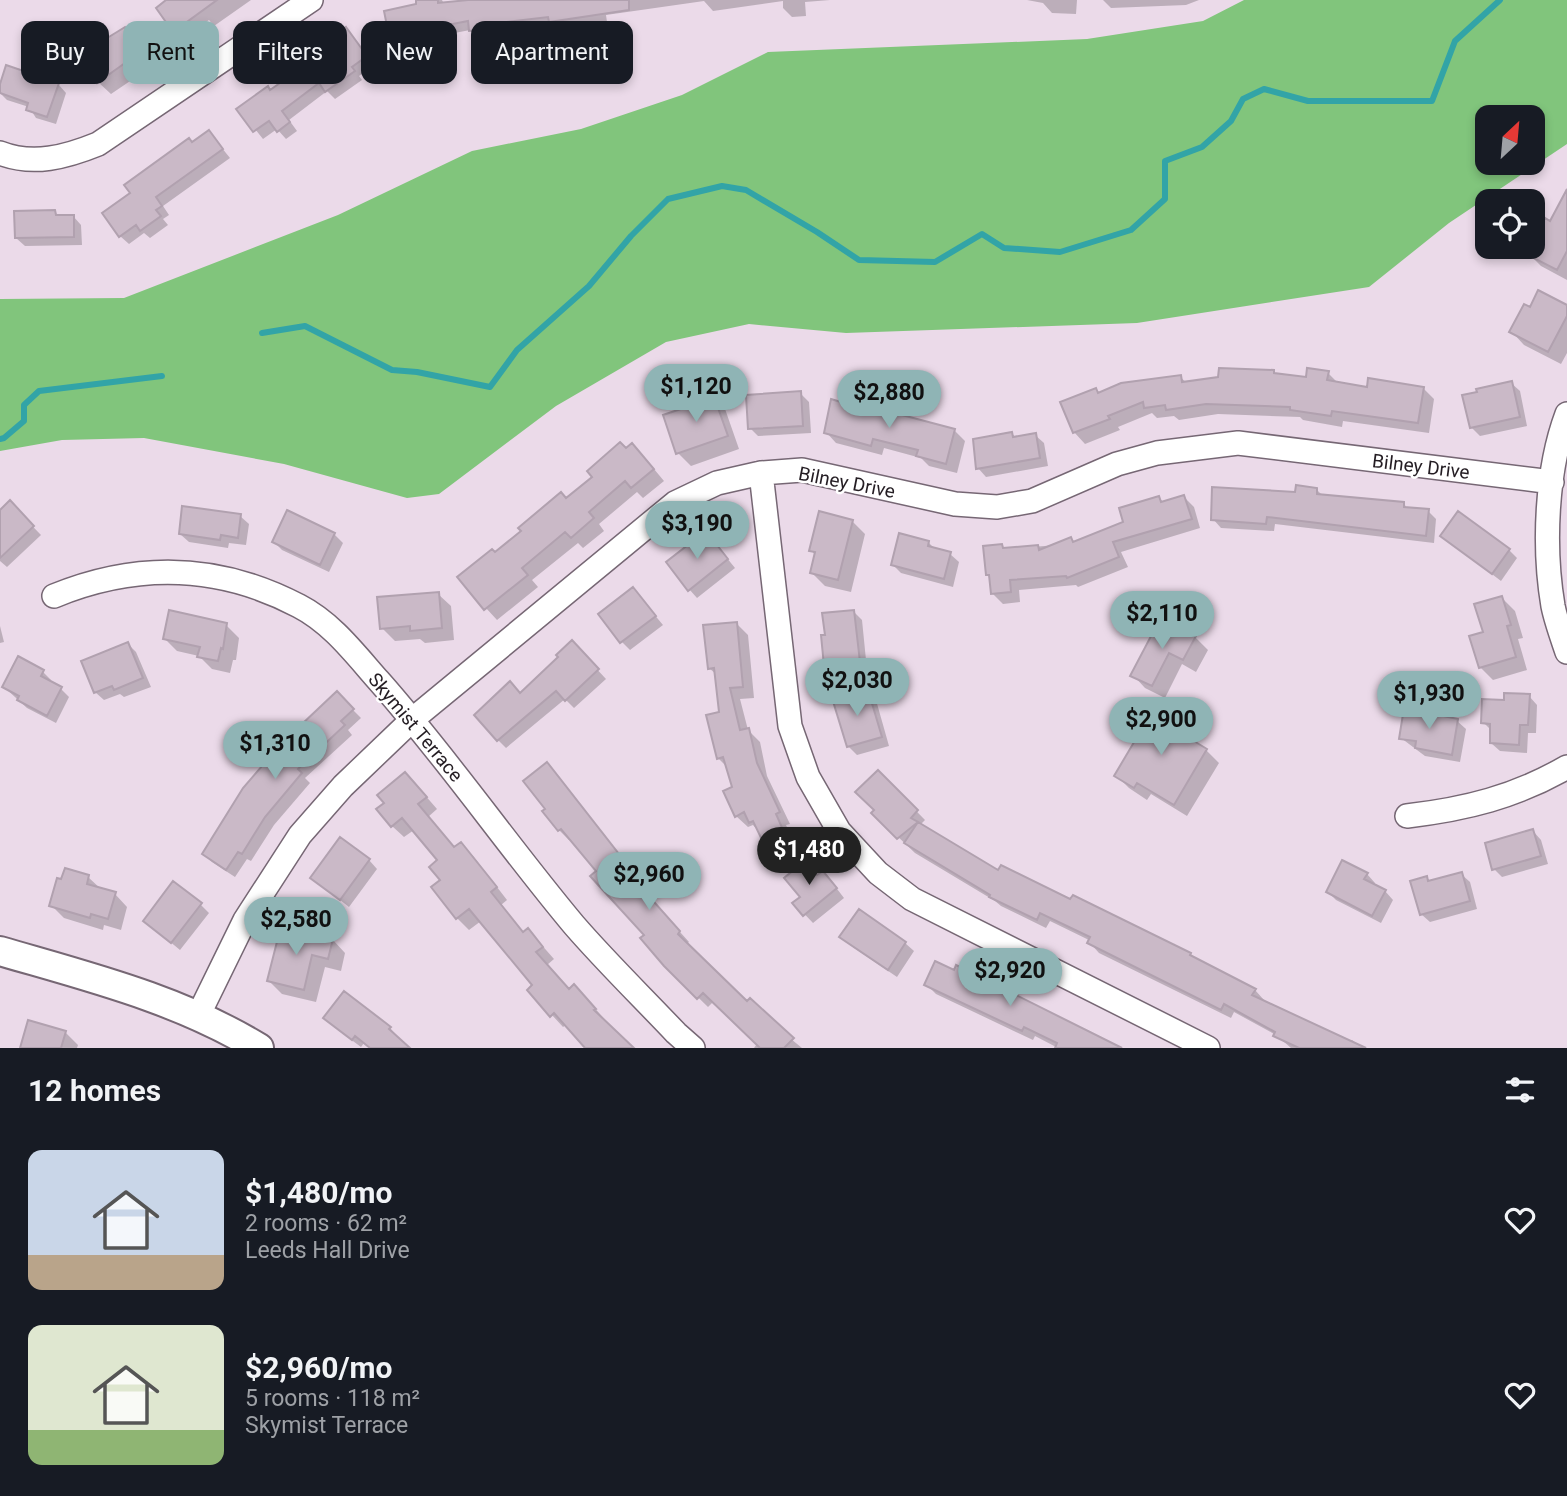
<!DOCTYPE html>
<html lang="en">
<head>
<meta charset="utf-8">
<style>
  :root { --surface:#171b24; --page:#20242c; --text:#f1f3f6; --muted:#9ea1a6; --accent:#8fb4b5 }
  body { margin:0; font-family:Roboto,sans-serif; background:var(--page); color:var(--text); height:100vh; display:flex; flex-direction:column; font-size:26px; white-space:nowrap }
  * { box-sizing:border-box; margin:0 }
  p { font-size:23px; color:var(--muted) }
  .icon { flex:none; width:38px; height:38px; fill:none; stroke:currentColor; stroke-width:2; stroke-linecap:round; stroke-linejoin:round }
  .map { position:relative; height:1048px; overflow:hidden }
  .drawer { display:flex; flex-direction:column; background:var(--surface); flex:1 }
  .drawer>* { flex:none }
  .hud { position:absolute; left:21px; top:21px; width:700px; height:63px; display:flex; gap:14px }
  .needle { width:46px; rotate:26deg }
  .buttons { position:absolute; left:1475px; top:105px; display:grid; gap:14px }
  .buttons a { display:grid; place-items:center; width:70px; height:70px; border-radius:14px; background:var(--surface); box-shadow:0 4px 10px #0003; font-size:35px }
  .price { position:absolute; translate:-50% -60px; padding:0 16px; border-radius:24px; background:var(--accent); color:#111; font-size:23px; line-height:46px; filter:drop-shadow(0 2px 4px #0008) }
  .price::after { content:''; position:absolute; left:50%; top:42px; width:21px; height:16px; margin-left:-10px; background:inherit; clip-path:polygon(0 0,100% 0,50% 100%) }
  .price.on { background:#222; color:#fff }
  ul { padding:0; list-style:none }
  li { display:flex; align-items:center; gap:21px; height:175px; padding:0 28px }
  li span { display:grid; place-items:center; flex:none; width:196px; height:140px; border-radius:14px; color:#555 }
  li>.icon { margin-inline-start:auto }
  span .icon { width:84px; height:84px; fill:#fffc; stroke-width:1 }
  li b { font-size:30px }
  h2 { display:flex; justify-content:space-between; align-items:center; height:84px; padding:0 28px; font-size:30px }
  .pill { padding:0 24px; border-radius:14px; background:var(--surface); box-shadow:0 4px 10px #0003; font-size:24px; line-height:63px }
  .pill.on { background:var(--accent); color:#111 }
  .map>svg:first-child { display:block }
</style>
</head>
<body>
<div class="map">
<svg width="1567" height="1048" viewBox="0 0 1567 1048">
  <rect width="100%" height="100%" fill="#ebdae9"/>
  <!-- forest -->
  <path fill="#81c57c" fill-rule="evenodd" d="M1244,0H1567V144L1449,223L1369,287L1137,323L846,333L749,324L666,342L556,406L439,494L407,498L284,464L144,438L62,440L0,451V299L124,298L338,215L472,151L581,129L682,95L768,52L1087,39L1203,21ZM1488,117H1533V163H1488Z"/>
  <!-- shadow -->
  <path fill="#0003" d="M170,0H251L214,26L209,20L183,39L175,31Z
    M417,0H442L444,4L484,0H830L805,2L806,16L792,17L783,8V1L713,11L704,1L606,15L607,22L559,29L555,25L514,30V35L479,39L470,30L434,37L435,42L400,48L392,40L418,5Z
    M1027,0H1077L1076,14L1052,13L1043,3Z
    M1103,0H1199L1186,5L1111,8Z
    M124,29L137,42L156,70L143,79L139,75L111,94L98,82L88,54L96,32L106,41Z
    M348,33L374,65L359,76L362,80L335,99L327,91L289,120L297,131L286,139L277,129L263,139L239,109L271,91L338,44Z
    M58,84L66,93L56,124L36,118L29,107L7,100L0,93V89Z
    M209,132L230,158L163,206L169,215L163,219L168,225L150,238L144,233L129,244L120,236L132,193Z
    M1567,208V280L1541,266L1528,253L1533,244Z
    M55,212L59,217L73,216L81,225L82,245L25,246L16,238Z
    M1567,307V353L1561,364L1524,345L1512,332L1531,309Z
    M1328,373L1339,384L1369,389L1423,388L1434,399L1429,433L1343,421L1342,427L1303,420L1300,417L1218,414L1179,420L1174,416L1157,418L1152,413L1118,427L1120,430L1085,444L1074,432L1096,390L1100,394L1180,377L1187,383L1276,375L1308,379Z
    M1511,383L1520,391L1527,426L1480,436L1471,427Z
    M711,393L724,406L739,449L691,466L678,453L698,405Z
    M800,393L809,402L811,433L758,436L750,428Z
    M846,402L955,431L965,441L957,473L929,466L921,458L884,448L882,455L836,443L826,432Z
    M1012,434L1016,438L1035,435L1044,443L1048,466L986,477L978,468Z
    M626,450L644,457L664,481L643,498L637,492L599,524L604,531L583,548L578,543L532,580L538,587L497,620L486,608L495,555L566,500Z
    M1317,490L1323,496L1404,504L1408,509L1428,511L1436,519L1434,543L1275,524L1274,531L1221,528L1213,519L1296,494Z
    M1184,497L1194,507L1200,528L1121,552L1128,567L1078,587L1076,585L1019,590L1020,602L1003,604L993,594L991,578L987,574L1002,546L1005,549L1057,545L1070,539L1075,543L1125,523L1159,498L1164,503Z
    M10,503L41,535L7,567L0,561V512Z
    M240,516L249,524L246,545L229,543L228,548L189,542L180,534Z
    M852,521L865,534L851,592L825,586L812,573L816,556L811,550Z
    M334,534L343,543L329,572L282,550L274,542Z
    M1442,536L1509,550L1517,558L1501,581Z
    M714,542L735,568L697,598L689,589Z
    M928,542L937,551L950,554L959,562L953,587L901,573L893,565Z
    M633,589L663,625L630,650L622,642Z
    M438,594L451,606L454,640L425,643L420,639L395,641L382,628Z
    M1502,598L1515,611L1523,638L1518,639L1527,670L1493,680L1480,667L1485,633Z
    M854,612L862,620L867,670L835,674L826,665L827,636Z
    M1160,621L1195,637L1208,650L1196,672L1182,664L1165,698L1145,688L1133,675Z
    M736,623L748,635L754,698L740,699L748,730L760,742L767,776L790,824L786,825L794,843L776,852L753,825L748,827L736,816L734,788L728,768L718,758L721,713L717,675L709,668Z
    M226,625L239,638L236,660H233L230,673L212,669L199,656L177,651L164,638Z
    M0,626L4,642L0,643Z
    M128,644L136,652L151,687L124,697L120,694L104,700L95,692Z
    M580,651L606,679L574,708L565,699L506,748L498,740L520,694Z
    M43,672L51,680L50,683L61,689L69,697L56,723L27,708L4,687Z
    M868,692L876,700L889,746L857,755L848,746Z
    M337,694L361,718L348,730L352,735L305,778L310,783L274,825L251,861L247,859L235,877L212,862L204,854Z
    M1529,696L1537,705L1536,733H1528L1527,753L1500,751L1491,743L1492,731L1483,722L1505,702Z
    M1457,721L1466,729L1460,762L1425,756L1401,738Z
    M1184,724L1196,736L1193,742L1206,750L1219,763L1187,816L1151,794L1147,800L1129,788L1116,775Z
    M547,764L641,883L638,885L689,942L686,944L747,1003L802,1048H754L757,1044L714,1001L708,1007L665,965L646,935L598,872L571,838L569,840L559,830L547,809Z
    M878,772L925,820L920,825L999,873L1190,954L1195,959L1255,990L1264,1000L1263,1002L1349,1042L1352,1040L1362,1048H1291L1276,1035L1234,1012L1231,1018L1099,953L1090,943L1091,941L1050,921L1046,928L1001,906L995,901L915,853L873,813L876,810Z
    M417,786L437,809L428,817L455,849L461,844L473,856L507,900L501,905L524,933L539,942L554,959L547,965L569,991L586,998L606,1021L605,1022L631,1048H585L566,1025L563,1027L529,990L534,986L481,921L469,930L457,918L442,880L440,861L414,830L404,837L392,826Z
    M1533,831L1541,840L1548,864L1502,877L1494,869Z
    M369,860L377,869L349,907L312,878Z
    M1367,874L1375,883L1373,886L1385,891L1393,900L1381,923L1336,900L1328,892Z
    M1461,874L1470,882L1477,909L1430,922L1421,914L1426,878L1431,882Z
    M88,877L102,890L115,894L127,907L121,930L104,925L103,930L64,918L51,905Z
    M818,877L831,881L844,898L813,923L794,903Z
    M200,904L209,913L180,950L145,921Z
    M842,937L905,943L914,951L897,977L850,945Z
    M333,940L345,953L341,971L325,967L316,1002L282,994L269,981Z
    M926,984L1118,1048H1058L1035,1036L1033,1040L936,994Z
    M345,993L390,1028L408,1048H370L364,1043L361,1047L334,1027L326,1018Z
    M65,1032L78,1045L77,1048H22Z"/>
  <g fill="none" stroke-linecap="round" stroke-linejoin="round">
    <!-- stream -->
    <path stroke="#32a4a7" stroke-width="6" d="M262,333L305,326L392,370L417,372L490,387L517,350L589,286L631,236L668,199L722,186L746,190L817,232L859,260L935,262L982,234L1004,248L1060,252L1131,230L1165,199V161L1202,147L1231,121L1243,99L1264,89L1308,101H1432L1455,41L1500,0
      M0,439L4,438L24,421V405L39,391L162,376"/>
  </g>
  <!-- building -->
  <path fill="#cab9c7" stroke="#b1a1af" stroke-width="2" d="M166,0H217L173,32L156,8Z
    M416,0H438V3L468,0H629V10L549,22L548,17L506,22L507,27L469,31L468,21L427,29L428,34L390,41L384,11L416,4Z
    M125,27L144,57L129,67L125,63L97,83L79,58L86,54L79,43L80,36L90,28L97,30L104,40Z
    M346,27L367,56L352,67L355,71L325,92L319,83L282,111L290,122L277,132L269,121L253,132L236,109L268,86L270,90L335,44L331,38Z
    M6,65L59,83L47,117L26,110L28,103L0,93V84Z
    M209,130L223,149L156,197L162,206L156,210L161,216L140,231L136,225L119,237L102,213L130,193L124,185L189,138L192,142Z
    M1567,189V251L1557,270L1526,254L1530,247H1533V240L1545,218L1550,221Z
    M55,210L56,215H74V237L15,238L14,211Z
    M1538,290L1567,305V316L1548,352L1509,332L1524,304L1530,307Z
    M1219,368L1274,370V373L1306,377L1307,368L1329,371L1327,380L1367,387L1368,378L1424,387L1418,423L1332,411L1331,416L1290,410V407L1206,404L1166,410L1165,405L1144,408L1143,402L1108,416L1110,419L1073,433L1060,402L1096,388L1098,393L1121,383L1181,375L1182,382L1218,377Z
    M1512,381L1520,417L1470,428L1462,395L1477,392L1476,389Z
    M712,391L728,436L676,454L663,415L696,404L693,398Z
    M801,391L803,426L748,429L746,395Z
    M831,399L844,403L845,400L955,429L946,464L916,456L918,450L873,439L871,446L824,433Z
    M1012,432L1013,437L1036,433L1040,458L976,469L973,439Z
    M620,442L626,448L632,443L654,469L631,488L625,481L589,512L594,518L571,538L565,532L522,568L528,575L484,610L457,577L492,549L495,552L521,531L518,528L561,492L566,498L592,477L587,471Z
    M1296,485L1317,488V494L1404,502V507L1429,509L1426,536L1267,517L1266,524L1211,520L1212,487L1295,492Z
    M1184,495L1192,519L1113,542L1119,557L1067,578L1066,576L1010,580L1011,592L991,594L989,575H986L983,546L1002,544L1003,548L1038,545L1039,550L1071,537L1073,542L1123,522L1119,508L1159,496L1161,502Z
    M10,500L34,526L0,558V510Z
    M182,506L241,514L238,538L221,535L220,540L179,534Z
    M287,510L335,533L320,565L272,542Z
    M819,511L853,520L838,580L810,573L815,552L809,551Z
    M1458,511L1510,549L1492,574L1440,536Z
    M706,531L728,559L688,591L666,562Z
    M899,533L929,541L928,546L951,552L944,579L891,565Z
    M633,587L656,616L620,643L598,614Z
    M439,592L442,628L410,631V626L380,629L377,597Z
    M1502,596L1511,625L1507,626L1516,657L1479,668L1469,636L1483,632L1474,604Z
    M169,610L227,623L223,649L221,648L218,661L197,657L200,647L163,639Z
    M854,610L860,662L824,666L821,635H825L822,613Z
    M1160,619L1196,636L1183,660L1169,653L1152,686L1130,676Z
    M737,622L743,687L730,688L740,730L749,728L757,763L780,812L776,814L784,832L763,842L753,821L749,823L744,812L735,817L723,791L732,787L723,757L717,759L706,715L719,712L714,668L708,669L703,625Z
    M572,640L599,669L565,701L556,691L497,741L474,715L510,681L520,693L558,657L556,655Z
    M128,642L143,678L114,690L112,686L94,693L81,661Z
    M18,656L44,670L41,676L62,687L47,716L17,700L19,696L2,687Z
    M864,690H868L882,737L847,747L832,698Z
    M337,691L354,709L341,721L345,725L298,769L302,773L265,817L242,854L238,852L226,870L202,854L243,788L283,742Z
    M1504,693L1530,694L1528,725H1520L1519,745L1490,743V724L1481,723L1482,699L1504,700Z
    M1156,705L1185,722L1179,732L1207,749L1174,805L1137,783L1134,788L1114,776Z
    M1404,708L1458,719L1452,755L1415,748L1416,741L1399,739Z
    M547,762L633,872L630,875L680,931L678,934L747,1001L750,998L794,1038L784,1048H760L703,993L697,999L664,966L640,938L644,935L590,876L596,871L561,829L558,831L542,811L545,809L523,781Z
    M878,770L918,810L911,818L918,822L897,839L871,813L874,810L855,792Z
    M405,772L427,797L418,804L454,847L461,842L497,887L491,892L523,932L528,928L543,947L536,952L569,989L574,984L596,1009L594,1010L634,1048H585L554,1013L550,1017L527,990L532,985L469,909L456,919L431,887L440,880L429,867L437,860L402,818L391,827L376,809L384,803L377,795Z
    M918,822L998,870L1001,865L1070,899L1073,895L1191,953L1190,955L1256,989L1252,995L1366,1048H1299L1273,1036L1275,1032L1224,1004L1221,1010L1087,943L1090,937L1040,913L1037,920L989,897L990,895L904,843Z
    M1533,829L1541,856L1492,870L1485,843Z
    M340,837L370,859L340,900L310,878Z
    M1342,860L1368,873L1364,879L1386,890L1372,916L1326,892Z
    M805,861L817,875L823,871L837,888L803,916L792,903L800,897L784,878Z
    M65,868L89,875L87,884L116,892L108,919L91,914L90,918L49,906L57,878L61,879Z
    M1462,872L1470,901L1420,915L1410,881L1427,876L1428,881Z
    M173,881L202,903L171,943L143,921Z
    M859,909L906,942L888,970L839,937Z
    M281,926L333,939L328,959L312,955L304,990L267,981Z
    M935,961L954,970L956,965L1122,1048H1055L1057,1043L1024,1027L1022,1031L924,985Z
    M344,991L391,1027L389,1029L410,1048H370L355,1036L352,1040L323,1018Z
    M28,1020L66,1031L61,1048H20Z"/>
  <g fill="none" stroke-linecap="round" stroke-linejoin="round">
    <!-- minor casing -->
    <g stroke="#766774" stroke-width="26">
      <path id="minor" d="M0,153C33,166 66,157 98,144L311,0
        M1567,414C1546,470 1543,547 1553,606C1556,621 1562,637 1567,652
        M761,473L790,726L808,777L839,831L878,873L912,899L1208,1048
        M54,596C137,562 219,564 299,606C332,623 355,654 379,681C448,759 507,845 574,925C606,962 642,997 676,1033L693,1048
        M1407,816C1466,809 1515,797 1567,767
        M198,1016L245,920L300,835L343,786L413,719L675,503L717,483L761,473L802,470L955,504L997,507L1032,501L1117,464L1157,453L1238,443L1552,482"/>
    </g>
    <!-- tertiary casing -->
    <g stroke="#766774" stroke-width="32">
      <path id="tertiary" d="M0,951C89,977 179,999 259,1048"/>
    </g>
    <!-- minor -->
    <use href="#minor" stroke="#fff" stroke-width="23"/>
    <!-- tertiary -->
    <use href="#tertiary" stroke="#fff" stroke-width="28"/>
  </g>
  <g text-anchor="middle" stroke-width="5" stroke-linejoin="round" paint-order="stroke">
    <!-- street labels -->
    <g font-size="19" fill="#241d23" stroke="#fff">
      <text transform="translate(1421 466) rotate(7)" y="7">Bilney Drive</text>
      <text transform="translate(847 482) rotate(11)" y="7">Bilney Drive</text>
      <text transform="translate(416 727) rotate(50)" y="7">Skymist Terrace</text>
    </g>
  </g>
</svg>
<div class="buttons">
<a><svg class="needle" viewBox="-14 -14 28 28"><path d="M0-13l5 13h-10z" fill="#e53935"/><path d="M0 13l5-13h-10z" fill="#9ea1a6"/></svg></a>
<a><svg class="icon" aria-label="locate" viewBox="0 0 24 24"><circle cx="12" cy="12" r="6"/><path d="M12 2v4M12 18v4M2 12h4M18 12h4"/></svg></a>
</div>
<b class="price" style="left:696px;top:424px">$1,120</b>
<b class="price" style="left:889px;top:430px">$2,880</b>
<b class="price" style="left:697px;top:561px">$3,190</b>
<b class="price" style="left:1162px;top:651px">$2,110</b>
<b class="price" style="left:857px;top:718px">$2,030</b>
<b class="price" style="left:1429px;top:731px">$1,930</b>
<b class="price" style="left:1161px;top:757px">$2,900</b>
<b class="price" style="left:275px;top:781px">$1,310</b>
<b class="price on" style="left:809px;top:887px">$1,480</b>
<b class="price" style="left:649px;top:912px">$2,960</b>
<b class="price" style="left:296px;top:957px">$2,580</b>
<b class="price" style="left:1010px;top:1008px">$2,920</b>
<div class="hud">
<a class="pill">Buy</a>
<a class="pill on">Rent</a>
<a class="pill">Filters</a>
<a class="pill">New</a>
<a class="pill">Apartment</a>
</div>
</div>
<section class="drawer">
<h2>12 homes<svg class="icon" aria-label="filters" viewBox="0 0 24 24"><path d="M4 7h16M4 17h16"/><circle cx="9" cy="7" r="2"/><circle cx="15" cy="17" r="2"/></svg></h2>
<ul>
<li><span style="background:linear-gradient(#c9d6e8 75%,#b9a48a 0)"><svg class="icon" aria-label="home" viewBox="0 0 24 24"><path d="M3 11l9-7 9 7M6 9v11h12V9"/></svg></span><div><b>$1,480/mo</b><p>2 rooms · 62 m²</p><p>Leeds Hall Drive</p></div><svg class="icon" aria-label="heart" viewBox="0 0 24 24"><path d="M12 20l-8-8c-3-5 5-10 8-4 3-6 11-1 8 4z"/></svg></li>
<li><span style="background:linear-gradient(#dfe7d0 75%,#8fb573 0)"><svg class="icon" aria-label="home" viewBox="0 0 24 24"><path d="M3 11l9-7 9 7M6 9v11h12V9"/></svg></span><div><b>$2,960/mo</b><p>5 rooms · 118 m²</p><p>Skymist Terrace</p></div><svg class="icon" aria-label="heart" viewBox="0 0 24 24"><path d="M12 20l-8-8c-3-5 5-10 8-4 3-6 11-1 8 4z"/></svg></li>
</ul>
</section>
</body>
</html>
